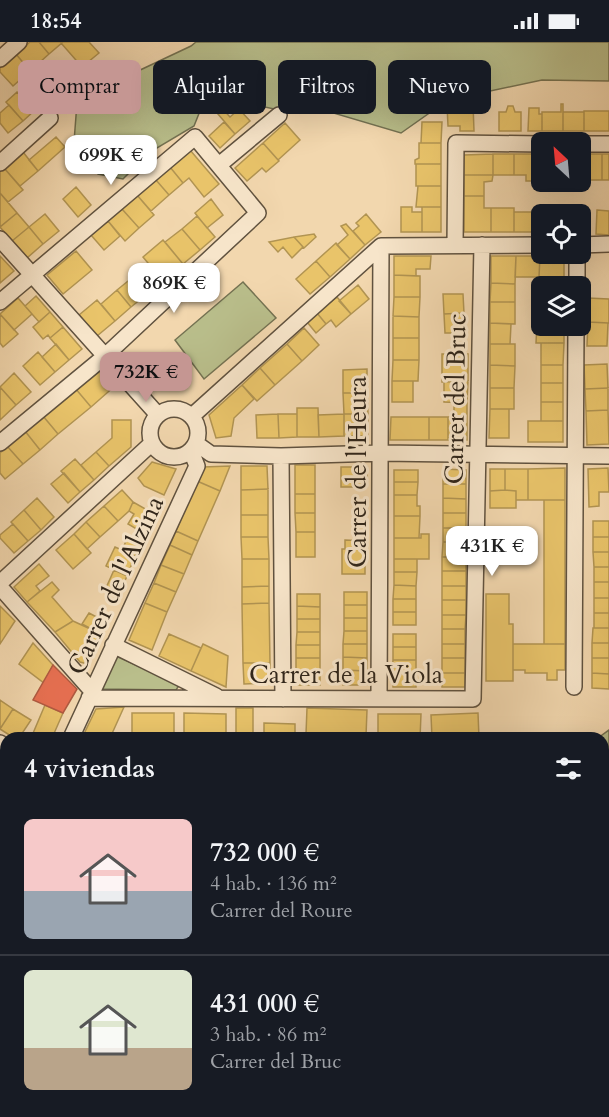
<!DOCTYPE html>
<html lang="es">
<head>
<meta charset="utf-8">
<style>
  :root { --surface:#171b24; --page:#20242c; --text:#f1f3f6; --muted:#9ea1a6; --line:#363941; --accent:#c59692 }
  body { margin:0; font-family:Cardo,serif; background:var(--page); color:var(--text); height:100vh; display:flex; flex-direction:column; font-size:22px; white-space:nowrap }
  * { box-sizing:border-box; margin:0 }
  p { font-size:20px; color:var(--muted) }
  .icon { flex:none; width:33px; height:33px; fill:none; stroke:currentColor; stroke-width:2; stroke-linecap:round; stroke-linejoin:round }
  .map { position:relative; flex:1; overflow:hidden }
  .side { position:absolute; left:0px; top:690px; width:609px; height:386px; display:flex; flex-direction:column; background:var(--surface); border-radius:18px 18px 0 0; box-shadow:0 6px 24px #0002 }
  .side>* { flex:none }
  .banner { position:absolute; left:18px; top:18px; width:573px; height:54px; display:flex; gap:12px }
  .needle { width:39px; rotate:334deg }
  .tools { position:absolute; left:531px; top:90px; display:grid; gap:12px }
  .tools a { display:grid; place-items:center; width:60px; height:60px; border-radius:9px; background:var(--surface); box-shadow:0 6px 24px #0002; font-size:30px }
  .price { position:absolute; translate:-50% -51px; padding:0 14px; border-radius:12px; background:#fff; color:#222; font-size:20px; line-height:39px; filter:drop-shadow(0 2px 3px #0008) }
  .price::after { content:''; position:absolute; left:50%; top:36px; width:18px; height:14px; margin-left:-9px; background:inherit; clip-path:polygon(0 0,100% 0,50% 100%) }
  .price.active { background:var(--accent); color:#111 }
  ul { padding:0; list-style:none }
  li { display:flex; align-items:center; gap:18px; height:150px; padding:0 24px }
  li+li { border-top:2px solid var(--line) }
  li span { display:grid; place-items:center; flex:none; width:168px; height:120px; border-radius:9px; color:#555 }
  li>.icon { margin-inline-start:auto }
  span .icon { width:72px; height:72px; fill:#fffc; stroke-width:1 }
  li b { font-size:26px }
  h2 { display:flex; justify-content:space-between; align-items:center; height:72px; padding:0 24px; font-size:26px }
  .pill { padding:0 21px; border-radius:9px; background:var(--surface); box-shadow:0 6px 24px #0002; font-size:21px; line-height:54px }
  .pill.active { background:var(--accent); color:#111 }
  .status { display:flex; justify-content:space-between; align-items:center; height:42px; padding:0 30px; background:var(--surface); direction:ltr }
  .status svg { height:16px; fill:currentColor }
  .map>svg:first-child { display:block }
</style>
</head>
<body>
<div class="status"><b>18:54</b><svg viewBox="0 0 49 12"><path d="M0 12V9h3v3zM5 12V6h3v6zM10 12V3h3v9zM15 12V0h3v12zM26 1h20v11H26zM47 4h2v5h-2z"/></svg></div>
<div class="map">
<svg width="609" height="1075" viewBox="0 0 609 1075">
  <rect width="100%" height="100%" fill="#f2d7ae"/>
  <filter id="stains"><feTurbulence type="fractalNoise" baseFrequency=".00333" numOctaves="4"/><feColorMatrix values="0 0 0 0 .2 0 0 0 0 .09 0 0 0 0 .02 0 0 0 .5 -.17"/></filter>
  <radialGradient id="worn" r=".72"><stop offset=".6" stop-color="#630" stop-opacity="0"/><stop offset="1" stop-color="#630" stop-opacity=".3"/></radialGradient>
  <!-- green -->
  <path fill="#b9be8b" stroke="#747252" stroke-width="1.5" d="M196,0H609V39L542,38L448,58L401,91L330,70L328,40L304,21H302L299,49L279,68L222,56L204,59L194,84L150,110L123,137L98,132L74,100L77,61L119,38L191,4Z
    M243,240L276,276L204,337L175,298Z
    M116,614L176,641L178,645L176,648L99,647Z
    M609,688V1075H0V949L6,950V1070H603V696H598Z"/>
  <!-- homes -->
  <path fill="#e9c46a" stroke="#b19452" stroke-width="1.5" d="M30,0H39L49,12L30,29L16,12Z
    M39,0H63L49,12Z
    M63,0H89L99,11L82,25L61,1Z
    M16,12L30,29L13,44L0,30V26Z
    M17,50L34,69L23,79L6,60Z
    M217,61L230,75L239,67L250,79L235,92L212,65Z
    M473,62L474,89H460V84H448L447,63Z
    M561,62H563V89H542V70H561Z
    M9,63L23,79L8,91L0,81V71Z
    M508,64H513L515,70H521V89H499V70H506Z
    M529,66H539V72H542V89H528Z
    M584,69H609V89H584Z
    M563,70H584V89H563Z
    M224,80L235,92L220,106L209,94Z
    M422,80H442L441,101H421Z
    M285,81L300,98L278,118L263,101Z
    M56,95L65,105L38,129L29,118Z
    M263,101L279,119L266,130L262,126L247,139L235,126Z
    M419,101H441V122H415V118L419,116Z
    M190,108L219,142L204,155L189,136L183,141L170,125Z
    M23,110L38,129L20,144L4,126Z
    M493,112H514V133H493Z
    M493,112V133H464V113Z
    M514,112H537V139H526V133H514Z
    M537,112H542V133H537Z
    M580,112H602V138H580Z
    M602,112H609V138H602Z
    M416,122H441V144H416Z
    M170,125L183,141L169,153L156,138Z
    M4,126L23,148L8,160L0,151V129Z
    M464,133H493L492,139L484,140V154H464Z
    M156,138L169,153L151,169L137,153Z
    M418,144H441V165H416Z
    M76,145L91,163L78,175L63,157Z
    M0,151L17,171L0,185Z
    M137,153L154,173L139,186L122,167Z
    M464,154H484V166H491V190H464Z
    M211,157L223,173L207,186L195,171Z
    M401,165H412V170H422V190H401Z
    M422,165H441V190H422Z
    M491,166H514V190H491Z
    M122,167L139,186L125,199L108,179Z
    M597,168L609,169V193L596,192Z
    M514,170H534V190H514Z
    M534,170H559V172H542V190H534Z
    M17,171L29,185L12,199L0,185Z
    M45,172L59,189L43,202L29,185Z
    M366,172L381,190L365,203L353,189L359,184L356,181Z
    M197,174L215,195L200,208L182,187Z
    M108,179L120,194L104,208L91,193Z
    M346,182L365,203L350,217L337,203L348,193L341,184Z
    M29,185L43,202L27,216L12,199Z
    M182,187L200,208L183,222L165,200Z
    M314,192L316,195L304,206L294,195Z
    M294,195L303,205L292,216L283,205L278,210L269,200Z
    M163,198L183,222L163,239L143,215Z
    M336,201L350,217L330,235L316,219Z
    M76,209L92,228L63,252L47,233Z
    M0,214L14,229L0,241Z
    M394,214H431L430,227H416V234L394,233Z
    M491,214H516L515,242L491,241Z
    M516,214H540L539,235H515Z
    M540,214H564V241H550L551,235H539Z
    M316,219L330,235L310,252L296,237Z
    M149,222L163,239L131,265L117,248Z
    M394,233L420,234V255H394Z
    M491,241L515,242V260H490Z
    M540,241H564V244H542L540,260Z
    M358,243L369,257L351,272L339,259Z
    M117,248L131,265L115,279L101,262Z
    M443,252H463L464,271L444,272Z
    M36,254L50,270L39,280L25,264Z
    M337,255L351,272L336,285L331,278L326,282L317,271Z
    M394,255H420L419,275L393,274Z
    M18,256L32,272L14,288L0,272Z
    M588,256L609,257V281L588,280Z
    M97,258L115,279L97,294L79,273Z
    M490,260H515V282L490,281Z
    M50,270L63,285L50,296L48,293L43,297L33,285Z
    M317,271L326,282L316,291L307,280Z
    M464,271L465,291H445L444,272Z
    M0,272L18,292L3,305L0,301Z
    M393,274L419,275V296H393Z
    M588,280L608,281L607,304H587Z
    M490,281L511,282L510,302H490Z
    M537,281H542V284H564V301H536Z
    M63,285L82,307L69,318L50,296Z
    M304,286L319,303L302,319L287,302Z
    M393,296H419V318H393Z
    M541,301H564L563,323H541Z
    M56,302L69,318L55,330L42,315Z
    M287,302L302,319L275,343L260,326Z
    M490,302H515V324L490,323Z
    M38,310L55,330L40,343L23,324Z
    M442,312H468V339L442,340Z
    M393,318H419L418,339H392Z
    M607,322L608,346L585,347L584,323Z
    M490,323L515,324L514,346H490Z
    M541,323H563V341H541Z
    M101,325L116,343L91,365L75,346Z
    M260,326L275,343L257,359L242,343Z
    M367,327V351H343V328Z
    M14,331L31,350L16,363L0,345Z
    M392,339H413V360H392Z
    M468,339L467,361L444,360V340Z
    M541,341H563V360H541Z
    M242,343L254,357L234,376L231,394L216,396L209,373Z
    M0,345L16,363L0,378Z
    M75,346L91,365L58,392L43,374Z
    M490,346H514V367H490Z
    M608,346V368L586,369L585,347Z
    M343,351H367L368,372H344Z
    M541,360H563V379H541Z
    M454,361H467V398H448V375H454Z
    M297,366H318L319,395H297Z
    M490,367H509V396H489Z
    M608,368L609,402L587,403L586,369Z
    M278,372H297V395L279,396Z
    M278,372L279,396H257L256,373Z
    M344,372V394L319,395L318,373Z
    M344,372H368V394H344Z
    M43,374L58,392L40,408L25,389Z
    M391,375H429V398H390Z
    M429,375H448V398H429Z
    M112,378H131V405L109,424L96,410L112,396Z
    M528,379H563V400H528Z
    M25,389L40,408L23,422L7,404Z
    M7,404L23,422L5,437L0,431V411Z
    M96,410L109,424L94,438L81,423Z
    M75,417L94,438L80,450L61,429Z
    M152,420L176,427L164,453L144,444L138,436Z
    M295,423H315V452H295Z
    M230,424L220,449L197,439L203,425Z
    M241,424H267L268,447L241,448Z
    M341,425H367V445H341Z
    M565,426V458H528V427Z
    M608,426L609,450H599V464L589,465L588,427Z
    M443,427L466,428V442H443Z
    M490,427H505V448L490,449Z
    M505,427H528V458H516V449L505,448Z
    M394,428H418V440H394Z
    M64,431L80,450L68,461L51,442Z
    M197,439L220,449L198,499L176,489Z
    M394,440H418L417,453H394Z
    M443,442H466V457L443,456Z
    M268,447V473H241V448Z
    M122,448L133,460L129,469L118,479L104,464Z
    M505,448L516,449V466H490V449Z
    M295,452H315V471H295Z
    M394,453H417V464H420V474H394Z
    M37,456L54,475L41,488L24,468Z
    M443,456L466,457V471H443Z
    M544,458H565V602H544Z
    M133,460L156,473L145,492L128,482L134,472L129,469Z
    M104,464L118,479L100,495L86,480Z
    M24,468L41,488L28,499L11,480Z
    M295,471H315V490H296Z
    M443,471H466V486H443Z
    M241,473H268V495H241Z
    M394,474H420L419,496H394Z
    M593,479H609V495H593Z
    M86,480L100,495L87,507L74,492Z
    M13,482L28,499L14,511L0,496V493Z
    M443,486H466V500H443Z
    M176,489L198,499L192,513L170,503Z
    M296,490H315V515H296Z
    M74,492L91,511L73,527L56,508Z
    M421,492H429V517H394V496H421Z
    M128,495L141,501L135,514L122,508Z
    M241,495H268L269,517H242Z
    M593,495H609V510H593Z
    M345,498L365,499V532H342V507H345Z
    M443,500H466V515H442Z
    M170,503L192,513L184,532L161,523Z
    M115,505L135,514L127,534L106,524Z
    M593,510H609V525H594Z
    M442,515H466V529H442Z
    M242,517H269V544L242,545Z
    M394,517H417V530H394Z
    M39,522L49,534L36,544L40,549L27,560L14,545Z
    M161,523L184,532L176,550L154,541Z
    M594,525H609V540H594Z
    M114,528L127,534L119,552L106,546Z
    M442,529H466V544H442Z
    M394,530H417L416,544L394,543Z
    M52,540L59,548L52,555L73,579L55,590L27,560Z
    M594,540H609V556H594Z
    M154,541L176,550L167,570L145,561Z
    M394,543L416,544V557H393Z
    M269,544V561L242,562V545Z
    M442,544H466V558H442Z
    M344,550H367V563H344Z
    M297,552H320V565L297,564Z
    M486,552H509V582H513V639H486Z
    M594,556H609V571H594Z
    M393,557H416V570H393Z
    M442,558H466V573H442Z
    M145,561L167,570L152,608L129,598Z
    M269,561L270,621H243L242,562Z
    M344,563H367V576H344Z
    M0,564L15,579L0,602Z
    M297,564L320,565V577H297Z
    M393,570H416V583H393Z
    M89,571L102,578L99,591L82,582Z
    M594,571H609V586H594Z
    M442,573H466L465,587H442Z
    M344,576H367V589H344Z
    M297,577H320V590H297Z
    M73,579L99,591L88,622L80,620L55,590Z
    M593,586H609V601H592Z
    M442,587H465V602H442Z
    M344,589H367V602H343Z
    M297,590H320V603H296Z
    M169,592L201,606L191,629L159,614Z
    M393,592H416V605H393Z
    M33,601L53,623L44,641L19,622Z
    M592,601H609V616H592Z
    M203,602L228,614L226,645L191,629Z
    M343,602H367V616L343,615Z
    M442,602H465V616H442Z
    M513,602H565V628H557V638H547V631H525V628H513Z
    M296,603H320V616H296Z
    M393,605H416V618H393Z
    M343,615L367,616V629L343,628Z
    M296,616H320V629H296Z
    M442,616H465V631H442Z
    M592,616H609V632L592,631Z
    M393,618H416V631L392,632Z
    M243,621H270V641L244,642Z
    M343,628L367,629V643H343Z
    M296,629H320V643H296Z
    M416,631V645H393L392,632Z
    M442,631H465V645H442Z
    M592,631L609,632V647L592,646Z
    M0,658L13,667L0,687Z
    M45,663L63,671L52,696H31Z
    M124,665L110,696H82L96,667Z
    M236,666H253V691H236Z
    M307,666L367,668L366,694L306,692Z
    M13,667L31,678L19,696H14L0,687Z
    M132,671H174V696H132Z
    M184,671L226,672V696H184Z
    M478,671L479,696H432L431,673Z
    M378,672H421L420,696H378Z
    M264,681L295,682V696H264Z
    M1,717L6,720V750L0,746Z
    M0,747L6,750V794L0,791Z"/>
  <!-- shops -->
  <path fill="#e76f51" stroke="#b05940" stroke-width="1.5" d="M53,623L77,647L63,671L33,658Z"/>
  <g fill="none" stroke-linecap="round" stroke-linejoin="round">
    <!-- minor casing -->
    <g stroke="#60523f" stroke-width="18">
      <path id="minor" d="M0,17L19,0
        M580,102H609
        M0,121L50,76
        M219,123L279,73
        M0,197L158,373
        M455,203L456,101L542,102
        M580,203L609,202
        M577,244V212
        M0,260L195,95L258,171L104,315L0,401
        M150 391a24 24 0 1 1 48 0a24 24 0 1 1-48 0Z
        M192,374L381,204L542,203
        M197,402L211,412L281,414L381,411L609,414
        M281,414L283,657
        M0,541L151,402
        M0,545L92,649
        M113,603L216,654
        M574,645L576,284
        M89,656L473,657L482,203
        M379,657L381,204
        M71,696L197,424L191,409
        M0,701L6,705
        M0,853L6,839"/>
    </g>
    <!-- path -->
    <path stroke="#2f251a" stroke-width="2" stroke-dasharray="1.5 3" stroke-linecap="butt" d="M603,942L609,943
      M603,1002L609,1012
      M443,1070L445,1075"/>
    <!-- minor -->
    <use href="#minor" stroke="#f7e5ca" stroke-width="15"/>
  </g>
  <g text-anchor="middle" stroke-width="6" stroke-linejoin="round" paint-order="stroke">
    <!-- street labels -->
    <g font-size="26" fill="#2f251a" stroke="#f7e5ca">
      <text transform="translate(455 357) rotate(-89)" y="9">Carrer del Bruc</text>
      <text transform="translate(357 430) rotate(-90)" y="9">Carrer de l'Heura</text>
      <text transform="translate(115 543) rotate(-65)" y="9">Carrer de l'Alzina</text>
      <text x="346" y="641">Carrer de la Viola</text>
    </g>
  </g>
  <rect width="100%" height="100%" filter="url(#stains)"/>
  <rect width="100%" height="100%" fill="url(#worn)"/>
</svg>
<div class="tools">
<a><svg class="needle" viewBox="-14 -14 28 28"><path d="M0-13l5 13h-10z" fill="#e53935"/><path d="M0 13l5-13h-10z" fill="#9ea1a6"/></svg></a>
<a><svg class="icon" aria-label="locate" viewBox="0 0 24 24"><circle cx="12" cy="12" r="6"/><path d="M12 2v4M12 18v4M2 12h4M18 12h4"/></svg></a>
<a><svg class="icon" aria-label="layers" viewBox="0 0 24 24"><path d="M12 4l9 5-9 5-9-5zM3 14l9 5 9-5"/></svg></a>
</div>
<b class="price" style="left:111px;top:144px">699K €</b>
<b class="price" style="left:174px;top:272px">869K €</b>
<b class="price active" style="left:146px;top:361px">732K €</b>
<b class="price" style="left:492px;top:535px">431K €</b>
<div class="banner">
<a class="pill active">Comprar</a>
<a class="pill">Alquilar</a>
<a class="pill">Filtros</a>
<a class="pill">Nuevo</a>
</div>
<section class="side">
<h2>4 viviendas<svg class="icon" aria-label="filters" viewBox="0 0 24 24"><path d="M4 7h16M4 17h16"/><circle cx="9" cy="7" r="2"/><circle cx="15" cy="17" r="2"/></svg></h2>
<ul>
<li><span style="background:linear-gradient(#f6c9c9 60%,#9aa5b1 0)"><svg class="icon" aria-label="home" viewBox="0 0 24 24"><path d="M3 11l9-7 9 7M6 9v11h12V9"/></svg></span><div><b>732 000 €</b><p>4 hab. · 136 m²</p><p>Carrer del Roure</p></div></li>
<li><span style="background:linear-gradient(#dfe7d0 65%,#b9a48a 0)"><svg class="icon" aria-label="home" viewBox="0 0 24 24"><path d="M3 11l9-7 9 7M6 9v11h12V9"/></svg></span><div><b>431 000 €</b><p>3 hab. · 86 m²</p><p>Carrer del Bruc</p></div></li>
</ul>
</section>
</div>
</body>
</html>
